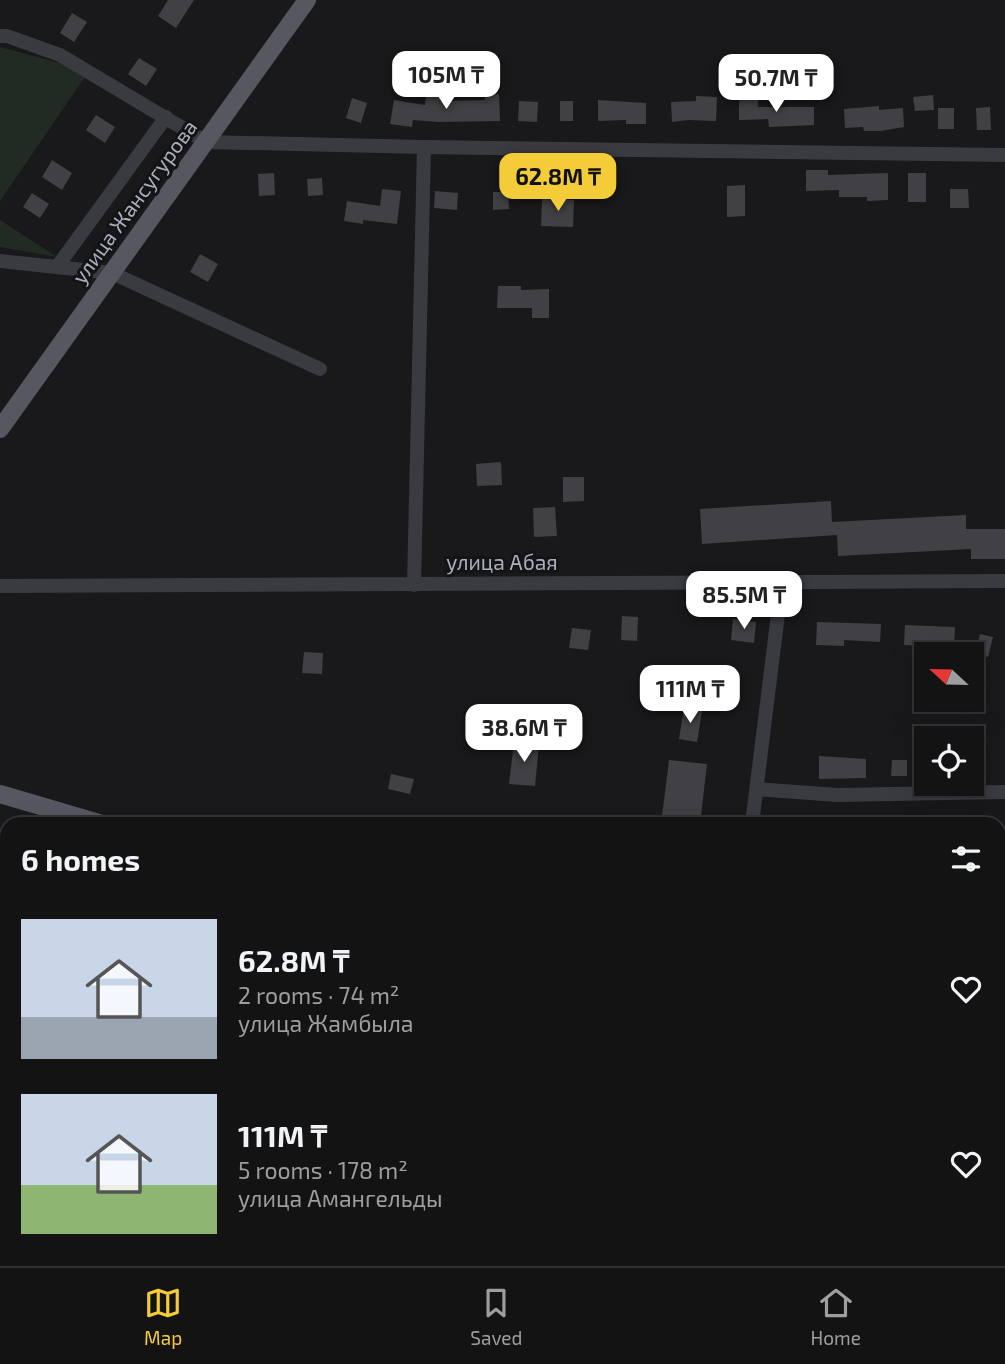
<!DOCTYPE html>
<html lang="en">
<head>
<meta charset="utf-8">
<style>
  :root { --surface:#131314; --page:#1c1c1d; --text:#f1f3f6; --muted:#9d9ea0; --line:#323234; --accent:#f4cb38 }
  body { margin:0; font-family:"Exo 2",sans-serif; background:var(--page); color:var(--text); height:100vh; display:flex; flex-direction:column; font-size:26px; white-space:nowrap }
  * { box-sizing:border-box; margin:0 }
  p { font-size:23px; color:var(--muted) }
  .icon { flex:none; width:38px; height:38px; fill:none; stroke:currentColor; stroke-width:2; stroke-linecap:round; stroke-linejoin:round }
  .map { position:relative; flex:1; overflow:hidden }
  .drawer { position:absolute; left:0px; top:817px; width:1006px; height:450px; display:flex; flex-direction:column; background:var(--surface); border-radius:21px 21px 0 0; box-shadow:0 7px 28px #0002,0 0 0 2px var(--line) }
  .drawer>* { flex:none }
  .needle { width:46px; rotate:292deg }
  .fabs { position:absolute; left:914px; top:642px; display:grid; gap:14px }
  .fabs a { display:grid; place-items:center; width:70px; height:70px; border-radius:0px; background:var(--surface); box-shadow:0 7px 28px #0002,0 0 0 2px var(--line); font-size:35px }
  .price { position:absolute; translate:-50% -60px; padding:0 16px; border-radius:14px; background:#fff; color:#222; font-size:23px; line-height:46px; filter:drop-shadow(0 2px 4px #0008) }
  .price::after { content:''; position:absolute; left:50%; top:42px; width:21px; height:16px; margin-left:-10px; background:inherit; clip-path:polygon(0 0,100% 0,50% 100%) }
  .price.selected { background:var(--accent); color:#111 }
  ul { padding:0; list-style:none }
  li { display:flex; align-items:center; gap:21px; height:175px; padding:0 21px }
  li span { display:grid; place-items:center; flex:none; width:196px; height:140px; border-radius:0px; color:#555 }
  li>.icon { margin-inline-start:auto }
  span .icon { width:84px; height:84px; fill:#fffc; stroke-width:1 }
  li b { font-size:30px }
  h2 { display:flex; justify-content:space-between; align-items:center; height:84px; padding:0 21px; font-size:30px }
  .menu { display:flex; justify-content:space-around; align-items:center; height:98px; border-top:2px solid var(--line); background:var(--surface); font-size:19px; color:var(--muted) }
  .menu a { display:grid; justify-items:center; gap:4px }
  .menu .selected { color:var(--accent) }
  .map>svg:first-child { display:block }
</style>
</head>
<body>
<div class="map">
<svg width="1005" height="1266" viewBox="0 0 1005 1266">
  <rect width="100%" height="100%" fill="#19191b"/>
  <!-- green -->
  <path fill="#212a23" d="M0,47L89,71L0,201Z
    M0,220L57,257L0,247Z
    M999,1121L1005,1123V1266H754L757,1260H999Z"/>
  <!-- building -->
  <path fill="#414145" d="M168,0H194L176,28L158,16Z
    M72,13L87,22L74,42L60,33Z
    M139,58L157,69L146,86L128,74Z
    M426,94L441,95L440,101L485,100V95L499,94L500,121L439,122L413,120L412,127L390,124L394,100L425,105Z
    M933,95L934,110L915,111L913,97Z
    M696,96L717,97L716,121L688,120L672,122L671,102L696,101Z
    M352,98L367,103L361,123L346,118Z
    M758,98V107H814V125L769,127L768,119L739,120V99Z
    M598,100L646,103V124H626V120L598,121Z
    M519,101L538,102L537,122L518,121Z
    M560,101H573V121H560Z
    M879,106V110L903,108L904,127L880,131H864L863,127L845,128L844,109Z
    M990,107L991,130H977L976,108Z
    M938,108H954V129H938Z
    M96,115L115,127L105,143L86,130Z
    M52,160L72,173L62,190L42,177Z
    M806,170H828V175L888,173V200L867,201V197H839V190L806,191Z
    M274,173L275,195L259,196L258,174Z
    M908,173H926V202H908Z
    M322,178L323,195L308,196L307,179Z
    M745,185V216L727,217V186Z
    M382,189L401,191L397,224L363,220V224L344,221L347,201L380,206Z
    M950,189H968L969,208H950Z
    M435,191L458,193L457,210L434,208Z
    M493,192H508L509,209L493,210Z
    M32,193L49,204L40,218L23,207Z
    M542,199L574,200L573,227L541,226Z
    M200,254L218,264L208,282L190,272Z
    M498,286H521V290L549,289V318H532V308H497Z
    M501,462L502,485L477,486L476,464Z
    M563,477H584V501L563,502Z
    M831,501L832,522L966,515V529H1005V559H971V549L838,556L837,535L702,544L700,509Z
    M555,507L557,536L534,537L533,508Z
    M622,616L638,617L637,641L621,640Z
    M733,619L756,622L754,643L731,640Z
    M817,622L881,624L880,642L844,640V646L816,645Z
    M905,625L955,627L954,647L904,645Z
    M572,628L591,630L588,650L569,648Z
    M980,634L993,637L988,657L975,653Z
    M304,652L323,653L322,674L302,673Z
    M684,708L702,711L697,742L679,739Z
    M514,742L539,744L535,786L509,784Z
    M819,756L866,759V778L819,779Z
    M669,760L707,764L700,824H661Z
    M892,760H907V776H891Z
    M391,774L414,779L410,794L388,789Z"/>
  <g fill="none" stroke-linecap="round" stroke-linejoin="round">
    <!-- minor -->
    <path stroke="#3a3a41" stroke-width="14" d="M0,36H7L60,55L206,142L424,147L1005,155
      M0,261L112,273L320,369
      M57,267L166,117
      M414,585L424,147
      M0,586L1005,581
      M756,789L837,795L1005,792
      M752,824L782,582
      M0,897L7,892
      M999,942H1005
      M0,1139L7,1134
      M0,1250L11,1266
      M170,1266L179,1260
      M493,1266L502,1260
      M724,1266L726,1260"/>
    <!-- major -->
    <path stroke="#565760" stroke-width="18" d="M0,429L307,0
      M0,794L102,824
      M999,1089L1005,1090"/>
  </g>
  <g text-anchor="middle" stroke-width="6" stroke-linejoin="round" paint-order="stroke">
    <!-- street labels -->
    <g font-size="21" fill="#abaebb" stroke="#141417">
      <text transform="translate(135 202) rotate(-54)" y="7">улица Жансугурова</text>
      <text x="502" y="570">улица Абая</text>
    </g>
  </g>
</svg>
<div class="fabs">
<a><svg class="needle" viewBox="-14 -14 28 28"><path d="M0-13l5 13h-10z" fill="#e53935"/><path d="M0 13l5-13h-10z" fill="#9d9ea0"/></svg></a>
<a><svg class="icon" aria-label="locate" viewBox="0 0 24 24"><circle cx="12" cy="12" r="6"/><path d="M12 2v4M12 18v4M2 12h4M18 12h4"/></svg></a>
</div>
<b class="price" style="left:446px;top:111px">105M ₸</b>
<b class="price" style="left:776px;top:114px">50.7M ₸</b>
<b class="price selected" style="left:558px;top:213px">62.8M ₸</b>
<b class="price" style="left:744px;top:631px">85.5M ₸</b>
<b class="price" style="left:690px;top:725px">111M ₸</b>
<b class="price" style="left:524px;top:764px">38.6M ₸</b>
<section class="drawer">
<h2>6 homes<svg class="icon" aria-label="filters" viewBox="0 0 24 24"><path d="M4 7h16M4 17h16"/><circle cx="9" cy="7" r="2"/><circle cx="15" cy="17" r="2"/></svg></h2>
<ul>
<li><span style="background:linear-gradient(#c9d6e8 70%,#9aa5b1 0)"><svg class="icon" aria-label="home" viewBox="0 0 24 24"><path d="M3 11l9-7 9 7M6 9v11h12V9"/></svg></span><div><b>62.8M ₸</b><p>2 rooms · 74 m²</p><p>улица Жамбыла</p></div><svg class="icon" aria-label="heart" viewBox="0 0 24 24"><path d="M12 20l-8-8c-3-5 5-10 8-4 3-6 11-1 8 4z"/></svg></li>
<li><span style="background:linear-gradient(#c9d6e8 65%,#8fb573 0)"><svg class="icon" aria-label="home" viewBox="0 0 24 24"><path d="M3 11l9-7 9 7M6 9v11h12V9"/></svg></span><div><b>111M ₸</b><p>5 rooms · 178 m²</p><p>улица Амангельды</p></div><svg class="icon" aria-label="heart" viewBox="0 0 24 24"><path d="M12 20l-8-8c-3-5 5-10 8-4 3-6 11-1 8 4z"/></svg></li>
</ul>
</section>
</div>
<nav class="menu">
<a class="selected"><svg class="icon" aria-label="map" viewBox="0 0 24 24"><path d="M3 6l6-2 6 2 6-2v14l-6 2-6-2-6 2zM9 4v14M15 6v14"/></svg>Map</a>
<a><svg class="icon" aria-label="saved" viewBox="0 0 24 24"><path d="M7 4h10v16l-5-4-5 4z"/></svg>Saved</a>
<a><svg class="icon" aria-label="home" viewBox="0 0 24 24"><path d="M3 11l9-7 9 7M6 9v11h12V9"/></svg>Home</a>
</nav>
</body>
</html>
